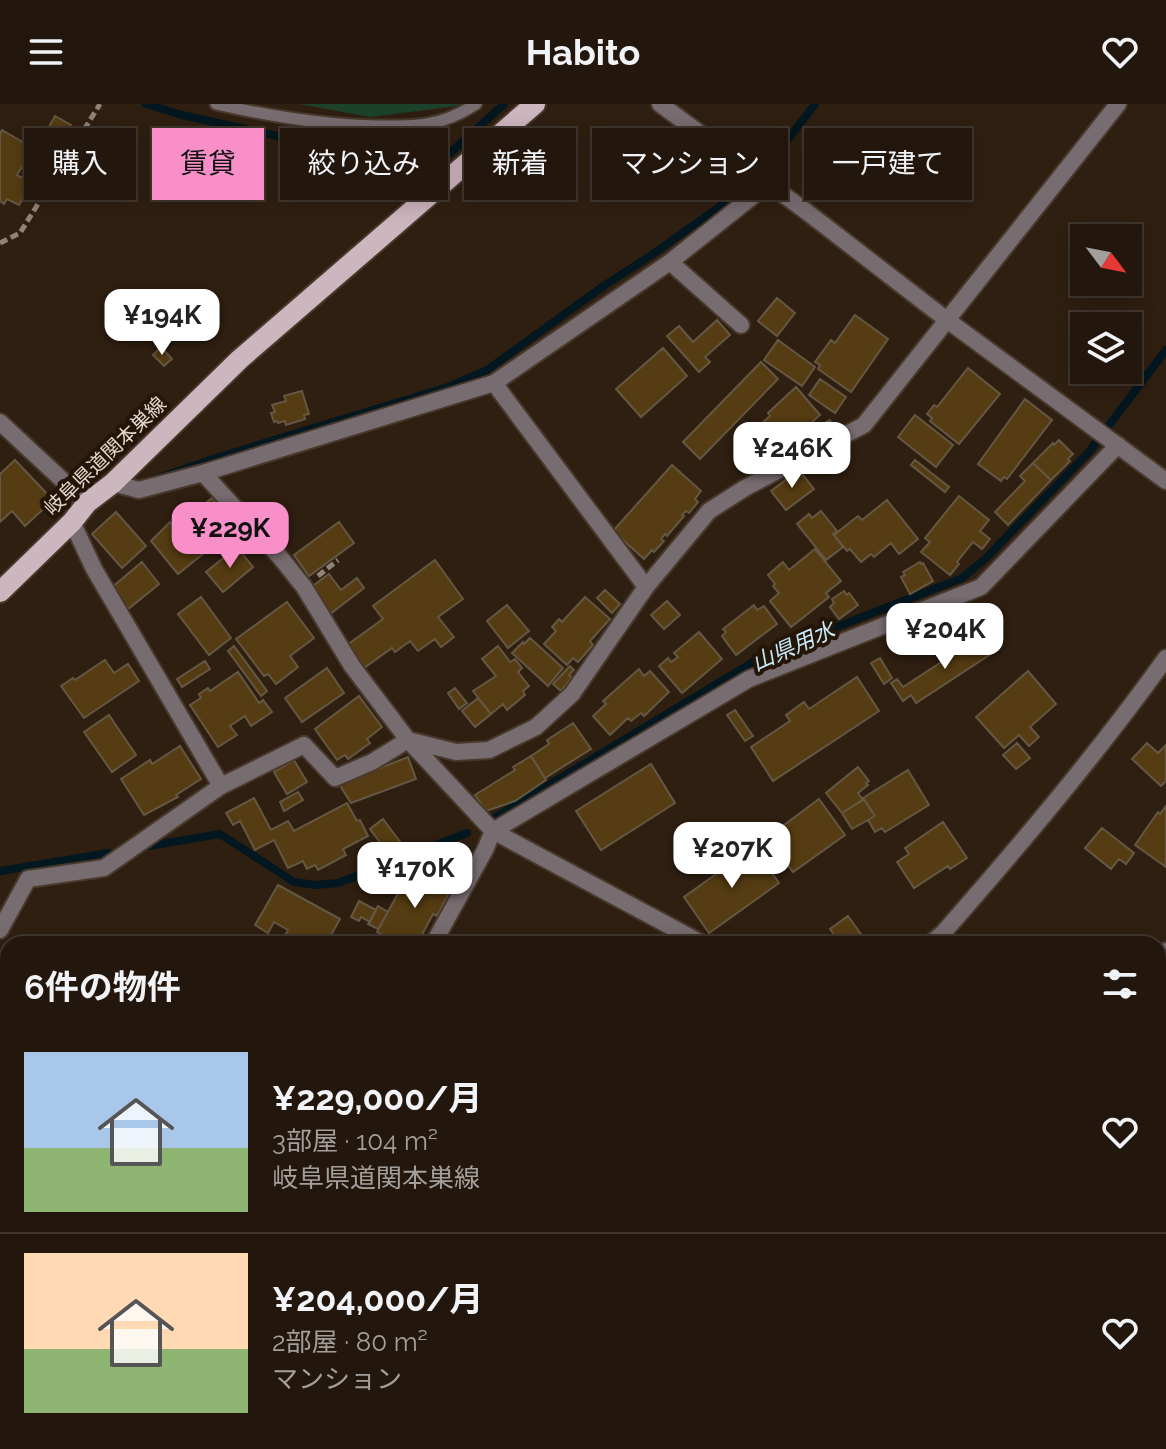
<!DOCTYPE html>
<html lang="ja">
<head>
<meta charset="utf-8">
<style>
  :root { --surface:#23170d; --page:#2b2016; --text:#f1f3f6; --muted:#a39f9d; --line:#40362e; --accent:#f98fc9 }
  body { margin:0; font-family:Raleway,"Noto Sans JP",sans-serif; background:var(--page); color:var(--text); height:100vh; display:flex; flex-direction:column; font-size:30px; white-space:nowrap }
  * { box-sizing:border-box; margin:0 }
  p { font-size:26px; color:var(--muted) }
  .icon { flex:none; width:44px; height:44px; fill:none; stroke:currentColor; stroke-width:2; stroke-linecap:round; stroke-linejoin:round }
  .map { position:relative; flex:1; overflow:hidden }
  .sheet { position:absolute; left:0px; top:832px; width:1166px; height:514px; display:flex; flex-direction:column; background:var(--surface); border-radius:24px 24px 0 0; box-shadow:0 4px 20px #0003,0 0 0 2px var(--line) }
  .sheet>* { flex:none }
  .hud { position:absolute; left:24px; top:24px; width:1118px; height:72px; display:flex; gap:16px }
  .needle { width:52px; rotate:122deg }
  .controls { position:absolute; left:1070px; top:120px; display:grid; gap:16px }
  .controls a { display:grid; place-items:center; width:72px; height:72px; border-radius:0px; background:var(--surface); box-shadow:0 4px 20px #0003,0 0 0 2px var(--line); font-size:40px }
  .price { position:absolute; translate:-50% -68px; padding:0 18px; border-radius:16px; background:#fff; color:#222; font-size:26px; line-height:52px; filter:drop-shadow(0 2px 4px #0008) }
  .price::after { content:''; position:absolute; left:50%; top:48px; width:24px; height:18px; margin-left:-12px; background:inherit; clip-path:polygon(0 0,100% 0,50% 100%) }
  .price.active { background:var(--accent); color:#111 }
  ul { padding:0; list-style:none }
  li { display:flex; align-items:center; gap:24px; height:200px; padding:0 24px }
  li+li { border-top:2px solid var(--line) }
  li span { display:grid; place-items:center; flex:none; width:224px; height:160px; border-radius:0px; color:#555 }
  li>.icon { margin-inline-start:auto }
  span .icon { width:96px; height:96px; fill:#fffc; stroke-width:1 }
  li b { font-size:34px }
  h2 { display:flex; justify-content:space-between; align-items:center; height:96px; padding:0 24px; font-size:34px }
  .pill { padding:0 28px; border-radius:0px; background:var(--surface); box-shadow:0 4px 20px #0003,0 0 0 2px var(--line); font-size:28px; line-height:72px }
  .pill.active { background:var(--accent); color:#111 }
  header { display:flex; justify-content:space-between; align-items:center; height:104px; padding:0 24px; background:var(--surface); font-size:36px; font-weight:700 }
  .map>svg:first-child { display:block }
</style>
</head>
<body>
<header><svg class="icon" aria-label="menu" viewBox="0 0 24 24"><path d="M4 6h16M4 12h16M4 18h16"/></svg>Habito<svg class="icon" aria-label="heart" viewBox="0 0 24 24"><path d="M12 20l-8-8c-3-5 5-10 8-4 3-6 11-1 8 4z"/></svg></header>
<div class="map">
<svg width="1166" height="1345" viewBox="0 0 1166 1345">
  <rect width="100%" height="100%" fill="#2f1f11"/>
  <!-- green -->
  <path fill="#1d422b" d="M299,0H460L457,2L370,13Z"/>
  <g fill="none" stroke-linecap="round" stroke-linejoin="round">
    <!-- stream -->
    <path stroke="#02171f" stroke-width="8" d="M146,0L182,11L291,35L449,50L504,0
      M767,63L815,0
      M152,376L219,353L448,283L487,266L605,181L650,152L746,84
      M494,714L765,551L962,474L985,455L1088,349L1166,246
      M149,742L220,730L294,778L316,781L338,779L467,729
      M0,767L109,749"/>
  </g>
  <!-- building -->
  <path fill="#553c12" stroke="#645743" stroke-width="2" d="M55,12L71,21L51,57L36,48L40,40L36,38L43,26L46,28Z
    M2,26L33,44L17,71L32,79L19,101L7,95L4,100L0,97V30Z
    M777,194L795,209L777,232L758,217Z
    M855,211L888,235L851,288L818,265L820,261L815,258L831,236L835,239Z
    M717,216L730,231L705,253L710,258L699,268L667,232L679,222L693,238Z
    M778,236L815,263L802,282L764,256Z
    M161,243L172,255L164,262L153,251Z
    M663,244L687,272L641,313L616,285Z
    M761,258L778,275L700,355L683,338Z
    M968,264L1000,290L959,340L930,317L932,314L927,310L934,301L937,303Z
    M820,275L846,293L835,309L809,291Z
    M796,283L820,311L782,345L778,339L757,357L740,338L770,312L768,309Z
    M302,287L309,310L304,311L305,315L286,321L285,317L278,319L277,317L274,318L271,309L275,308L272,301L286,297L284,292Z
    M1025,295L1052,316L1007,375L1004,373L1001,377L978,360Z
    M915,311L953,341L936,363L898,333Z
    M830,316L833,322L806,336L803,331Z
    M1059,336L1073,350L1068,355L1070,357L1051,376L1033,359L1053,339L1054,341Z
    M15,356L53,396L25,422L12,407L0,418V370Z
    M915,356L949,383L945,388L911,361Z
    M1033,359L1051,376L1008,421L995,408L1025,377L1020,372Z
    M672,361L701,387L695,395L698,398L689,409L686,407L682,411L684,412L667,432L665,430L661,435L664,437L654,448L652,446L644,455L613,427Z
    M799,366L814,385L786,406L771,387Z
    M959,392L989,416L980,427L990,435L982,445L973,438L957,458L959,460L950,471L921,448L930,438L925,434Z
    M212,394L226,413L230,410L247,431L232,444L224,433L178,470L151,437L170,418L175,424Z
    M887,396L918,435L899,450L891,439L874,453L871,450L861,458L850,445L847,447L834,431L858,412L862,416Z
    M821,407L837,427L833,430L843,443L826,456L797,420L809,410L812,414Z
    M116,408L146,442L122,464L92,430Z
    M339,418L354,439L309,472L294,451Z
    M237,443L253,463L223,488L206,468Z
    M815,445L841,477L826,489L829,493L791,523L770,497L779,489L773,482L775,480L768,471L783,458L789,466Z
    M435,456L463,495L438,513L454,533L441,543L435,535L418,547L410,537L395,548L392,544L364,564L347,541L383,515L373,502Z
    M142,458L159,480L127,506L110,485Z
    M920,458L921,460L923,459L933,477L910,490L901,473L905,471L903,468Z
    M329,470L341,486L357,474L364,484L330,510L310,484Z
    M605,486L620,500L612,509L597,494Z
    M844,487L847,491L849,489L858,501L839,515L830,503L834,499L832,495Z
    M201,493L231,534L209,551L178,510Z
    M585,493L610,515L590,537L593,541L578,558L573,554L567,561L544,540L556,527L552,523L559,515L562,518Z
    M667,497L680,511L664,525L651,511Z
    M287,498L314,534L290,552L298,563L276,580L268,570L264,572L236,535Z
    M507,501L529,527L508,544L487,517Z
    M754,501L757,506L764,502L777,520L736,551L722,532L726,528L723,525Z
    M699,528L722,555L682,589L659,562L668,554L671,558L678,553L674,549Z
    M983,531L994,548L916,599L911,591L903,597L891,579L897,575L903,583Z
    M530,534L563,564L548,582L512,549L523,538L524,540Z
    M234,542L267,587L261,592L228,547Z
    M498,542L510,558L515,555L522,564L518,568L529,582L523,587L525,591L507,606L503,600L491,610L473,587L496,572L482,555Z
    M880,554L892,574L884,580L871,559Z
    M105,556L114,569L128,560L139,577L84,614L61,582L73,574L75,576Z
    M205,557L210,565L182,583L177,575Z
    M570,562L574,566L569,571L572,574L561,587L553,580Z
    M327,564L344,589L302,618L285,594Z
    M639,565L644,572L650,567L669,588L644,612L641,609L631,617L628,614L610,631L593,612L606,600L603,597Z
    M1028,567L1056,600L1030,623L1039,633L1029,642L1019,631L1004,644L976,613Z
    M238,568L259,599L263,596L272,608L251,622L245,612L230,622L237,631L218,643L190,601L201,594L199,590L208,584L210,587Z
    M857,573L879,607L773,677L751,643L790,617L786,611L804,598L809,605Z
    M455,584L467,599L459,605L448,589Z
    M359,592L382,623L367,635L370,639L348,655L345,651L337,656L315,625Z
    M478,594L491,610L475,623L462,607Z
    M735,606L753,632L745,637L727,611Z
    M109,611L136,651L112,668L84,628Z
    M573,619L591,645L545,674L531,652L549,640L547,636Z
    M1017,639L1030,654L1016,665L1003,651Z
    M1147,639L1158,649L1166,641V677L1161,682L1132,655Z
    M180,642L201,675L176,691L178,693L144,711L121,675L150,656L152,660Z
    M531,652L546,676L515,697L486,707L475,691L515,666L513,663Z
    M408,653L416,675L351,699L339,680Z
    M294,656L307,678L287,690L274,668Z
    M651,660L675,699L601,746L576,707Z
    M858,663L869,677L866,679L868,681L858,689L863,696L842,709L826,689Z
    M908,666L929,701L885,728L882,724L875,728L868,716L875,712L863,694Z
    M298,688L303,696L284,707L280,698Z
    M254,694L271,726L288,717L294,727L347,699L357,717L360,716L368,732L343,745L346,751L318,766L315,761L307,765L303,757L288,764L274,736L255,746L240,717L233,721L226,709Z
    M819,695L845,731L793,768L768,733Z
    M864,695L875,712L852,725L842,709Z
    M1166,702V763L1135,741L1158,708L1160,710Z
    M383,715L401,739L388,749L370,725Z
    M943,718L967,754L950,765L948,762L914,784L897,758L909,750L905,744Z
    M1102,724L1134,749L1126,760L1119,755L1111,765L1085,744Z
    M754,743L779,779L709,829L684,793Z
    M425,766L453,782L437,812L433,810L417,840H399L377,828L403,780L414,786Z
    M278,781L340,815L326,840H280L288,826L274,818L268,829L255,821Z
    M359,797L376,806L370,818L361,813L359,817L351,813Z
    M378,802L388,808L378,825L368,820Z
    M848,812L868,840H841L830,825Z
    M8,935V975L0,971V949Z
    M6,1067L8,1068V1100L0,1095V1079Z
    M0,1156L8,1162V1215L2,1223L0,1222Z
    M0,1268L8,1273V1313L0,1308Z
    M81,1338H139L135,1345H93Z
    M175,1338H202L215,1345H171Z
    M227,1338H280L276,1345L265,1342L263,1345H240Z
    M359,1338H395L390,1345H369Z
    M810,1338H853L849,1345H818L809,1340Z"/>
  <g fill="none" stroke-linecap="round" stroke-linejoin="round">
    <!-- lane casing -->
    <g stroke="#48392c" stroke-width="15">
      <path id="lane" d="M216,0C269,12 322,21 376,22C394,22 413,23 431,19C448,16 462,9 476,0"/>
    </g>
    <!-- street casing -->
    <g stroke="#48392c" stroke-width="20">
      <path id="street" d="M660,0L807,108L947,216L1166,377
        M670,158L741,221
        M494,279L646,483
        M0,318L87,399
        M203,369L494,279L670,158L768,80
        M113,379L139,386L203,369L280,453L304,483L352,562L408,636L493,727L703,840
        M72,418L94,465L221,682
        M0,826L28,775L104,764L221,682L304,641L335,674L372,658L408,636L456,648L489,646L536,623L572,590L646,483L709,407L745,384L864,321L1118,0
        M433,840L485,746L493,727L749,575L981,483L1118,341
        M930,840L943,829C1021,740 1097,650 1166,554
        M1158,860L1166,847
        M0,991L8,995
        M0,1051L8,1036
        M1158,1096L1166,1100
        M156,1345L160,1338
        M447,1345L453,1338
        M879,1345L882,1338"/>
    </g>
    <!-- secondary casing -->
    <g stroke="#48392c" stroke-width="20">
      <path id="secondary" d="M0,1337L15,1345"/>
    </g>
    <!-- primary casing -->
    <g stroke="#48392c" stroke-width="24">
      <path id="primary" d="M0,488L72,418L87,399L113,379L240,255L535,0"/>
    </g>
    <!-- path -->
    <path stroke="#908377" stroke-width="5" stroke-dasharray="8 4" stroke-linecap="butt" d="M0,139L20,129L100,0
      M318,472L338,456"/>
    <!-- lane -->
    <use href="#lane" stroke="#776c70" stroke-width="11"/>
    <!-- street -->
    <use href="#street" stroke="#776c70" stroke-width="16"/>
    <!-- secondary -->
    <use href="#secondary" stroke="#a8959c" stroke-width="16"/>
    <!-- primary -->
    <use href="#primary" stroke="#ceb6be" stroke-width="20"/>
  </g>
  <g text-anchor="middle" stroke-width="8" stroke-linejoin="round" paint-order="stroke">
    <!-- street labels -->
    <g font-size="20" fill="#e3d8cf" stroke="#251507">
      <text transform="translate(105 352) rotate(-44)" y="7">岐阜県道関本巣線</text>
    </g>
    <!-- water labels -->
    <g font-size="22" font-style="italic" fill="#c5ebfb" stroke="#251507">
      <text transform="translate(793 542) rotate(-24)" y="8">山県用水</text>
    </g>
  </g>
</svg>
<div class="controls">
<a><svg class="needle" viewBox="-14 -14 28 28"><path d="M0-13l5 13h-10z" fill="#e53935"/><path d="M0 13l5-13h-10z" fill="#a39f9d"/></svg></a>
<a><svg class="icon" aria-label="layers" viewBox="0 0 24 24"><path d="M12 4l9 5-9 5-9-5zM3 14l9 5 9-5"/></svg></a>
</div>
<b class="price" style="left:162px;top:253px">¥194K</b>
<b class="price" style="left:792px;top:386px">¥246K</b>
<b class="price active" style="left:230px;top:466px">¥229K</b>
<b class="price" style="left:945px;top:567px">¥204K</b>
<b class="price" style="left:732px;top:786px">¥207K</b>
<b class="price" style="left:415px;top:806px">¥170K</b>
<div class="hud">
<a class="pill">購入</a>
<a class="pill active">賃貸</a>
<a class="pill">絞り込み</a>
<a class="pill">新着</a>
<a class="pill">マンション</a>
<a class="pill">一戸建て</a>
</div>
<section class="sheet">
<h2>6件の物件<svg class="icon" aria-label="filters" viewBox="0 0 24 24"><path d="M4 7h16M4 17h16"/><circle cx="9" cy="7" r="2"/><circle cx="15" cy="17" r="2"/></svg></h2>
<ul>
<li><span style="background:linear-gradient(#a9c7e8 60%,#8fb573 0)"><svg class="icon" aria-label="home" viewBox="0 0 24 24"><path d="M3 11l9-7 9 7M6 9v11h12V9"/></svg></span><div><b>¥229,000/月</b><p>3部屋 · 104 m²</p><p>岐阜県道関本巣線</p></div><svg class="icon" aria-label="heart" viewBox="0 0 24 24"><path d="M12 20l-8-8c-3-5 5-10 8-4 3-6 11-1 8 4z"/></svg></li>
<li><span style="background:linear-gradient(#ffd9b3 60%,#8fb573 0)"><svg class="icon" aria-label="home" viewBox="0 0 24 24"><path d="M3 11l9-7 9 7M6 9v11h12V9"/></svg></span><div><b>¥204,000/月</b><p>2部屋 · 80 m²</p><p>マンション</p></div><svg class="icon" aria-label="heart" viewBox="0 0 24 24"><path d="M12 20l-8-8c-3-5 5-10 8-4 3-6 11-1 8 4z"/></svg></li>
</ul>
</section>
</div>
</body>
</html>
